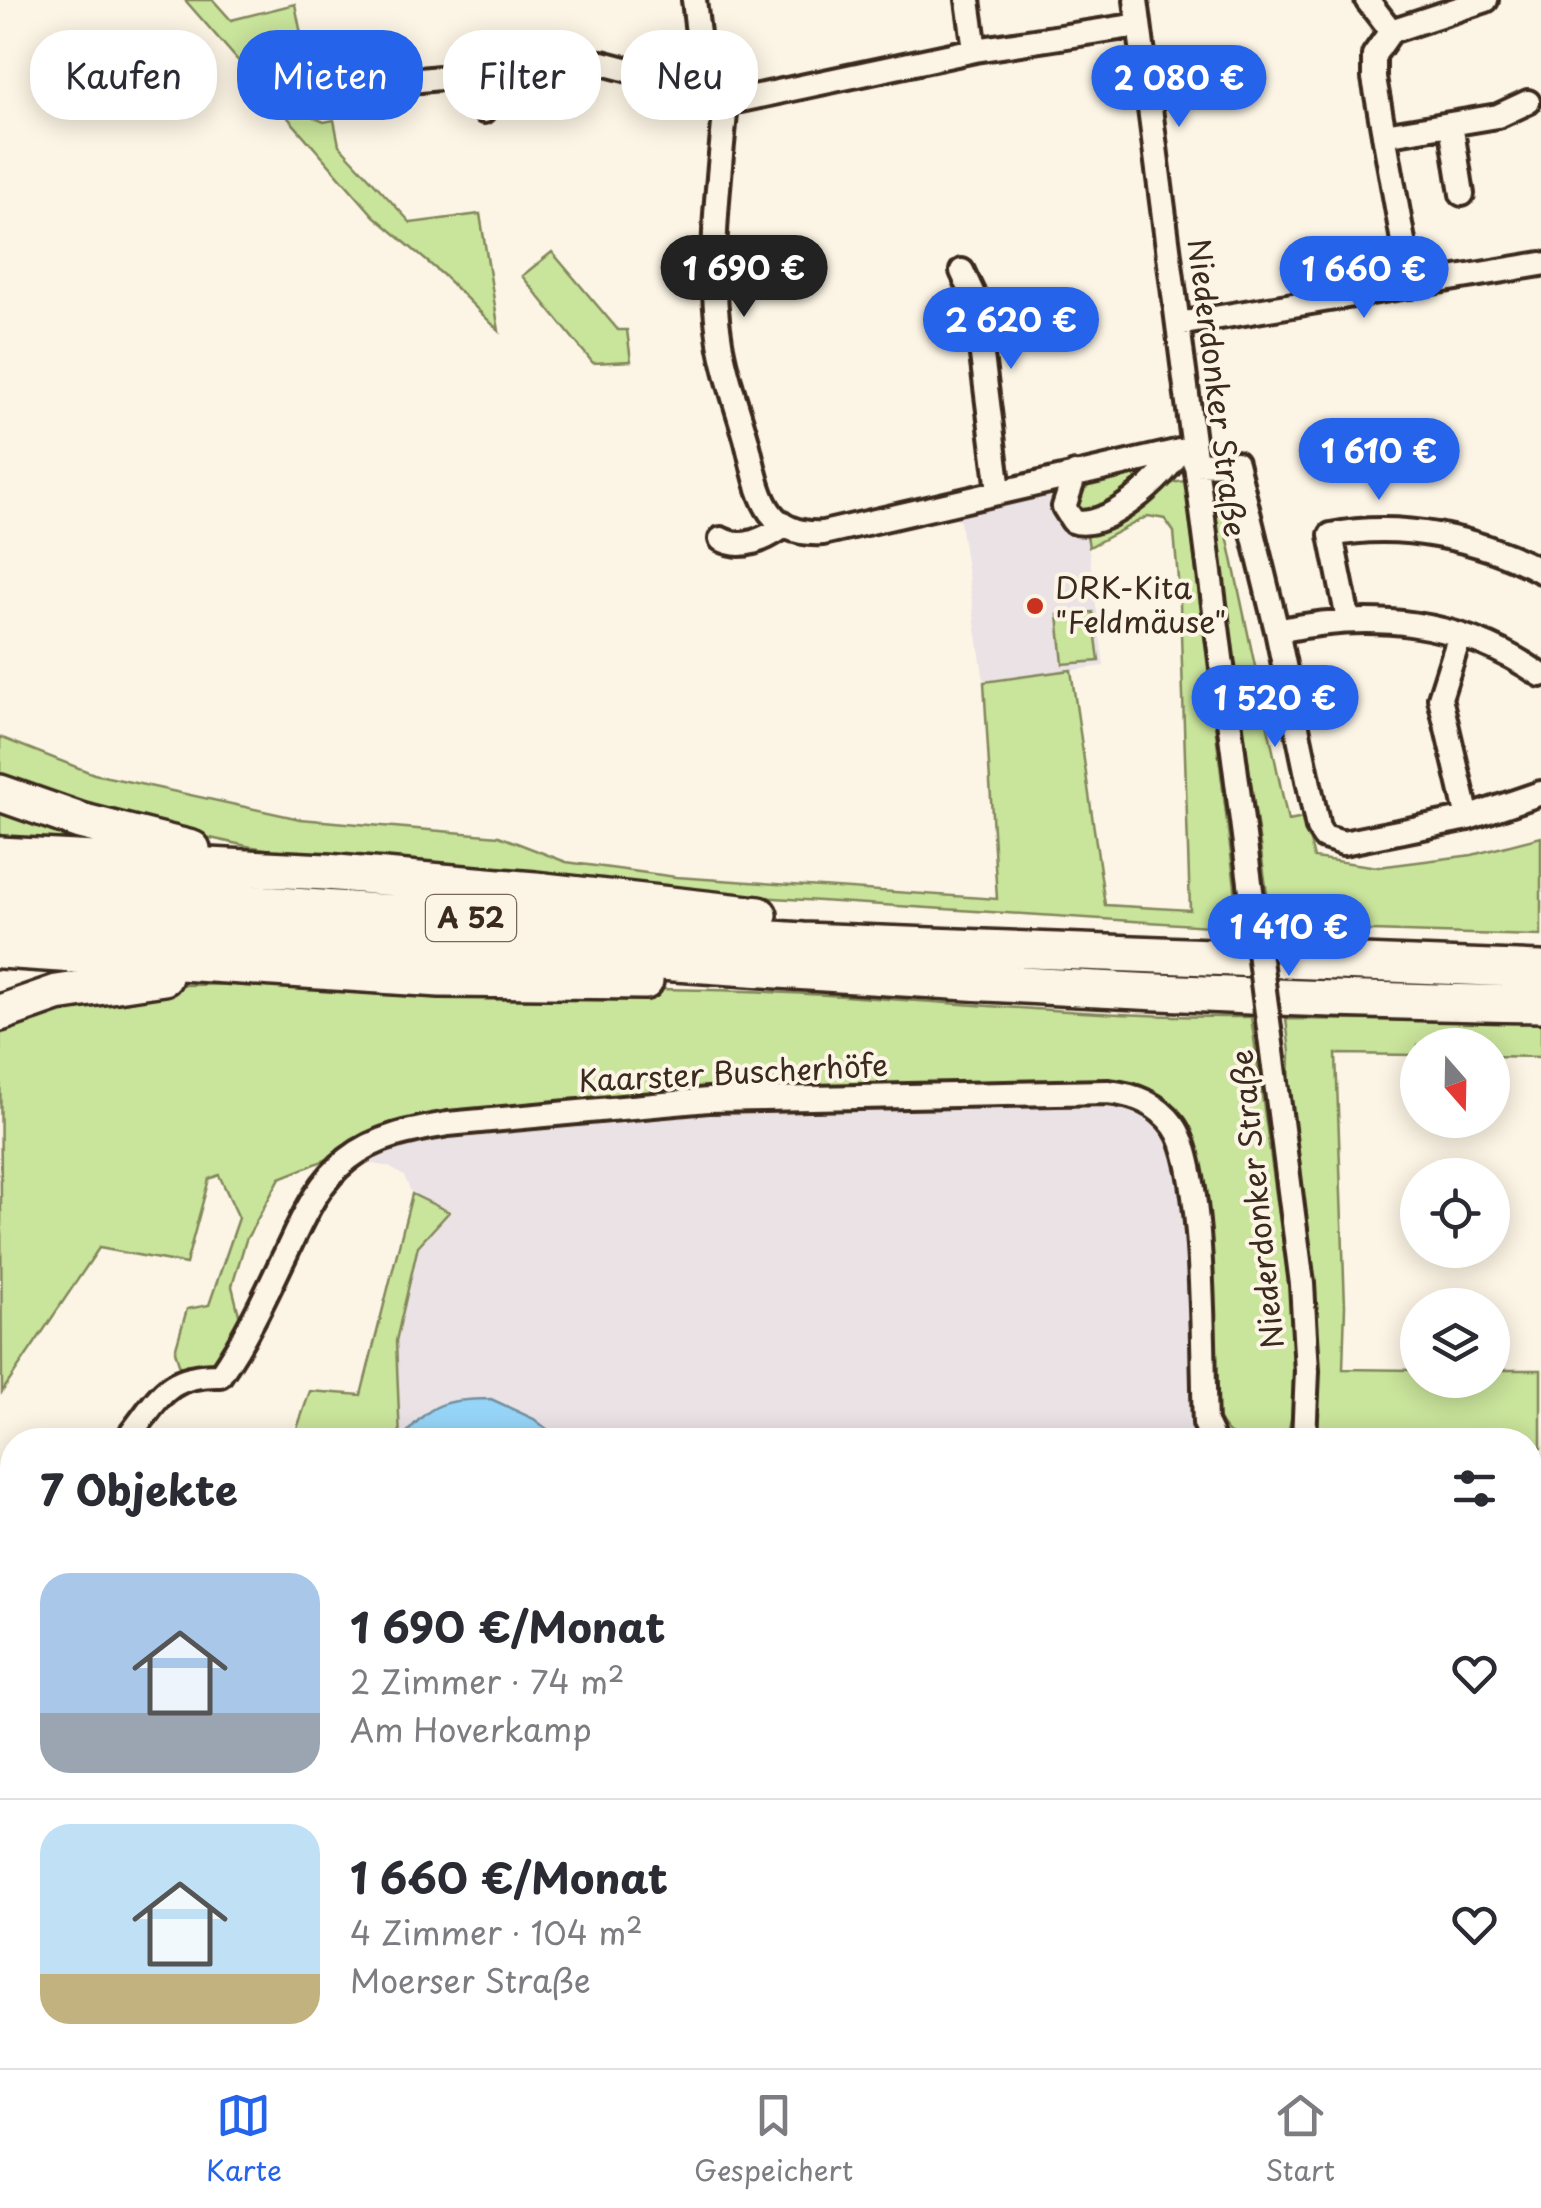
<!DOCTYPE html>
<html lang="de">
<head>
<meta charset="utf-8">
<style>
  :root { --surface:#fff; --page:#f7f7f7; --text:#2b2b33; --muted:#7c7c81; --line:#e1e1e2; --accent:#2563eb }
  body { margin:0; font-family:"Playpen Sans",sans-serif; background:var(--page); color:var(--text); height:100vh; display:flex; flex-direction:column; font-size:38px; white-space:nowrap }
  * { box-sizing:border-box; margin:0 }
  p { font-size:32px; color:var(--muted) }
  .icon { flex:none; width:55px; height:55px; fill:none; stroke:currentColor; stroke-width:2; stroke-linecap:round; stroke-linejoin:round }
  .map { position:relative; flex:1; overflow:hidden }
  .details { position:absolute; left:0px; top:1428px; width:1542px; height:642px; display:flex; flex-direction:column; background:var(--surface); border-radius:40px 40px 0 0; box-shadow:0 5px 25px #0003 }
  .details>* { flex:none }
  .hud { position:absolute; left:30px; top:30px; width:1000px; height:90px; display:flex; gap:20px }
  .needle { width:65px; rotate:160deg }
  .controls { position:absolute; left:1400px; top:1028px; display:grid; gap:20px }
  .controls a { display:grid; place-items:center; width:110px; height:110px; border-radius:50%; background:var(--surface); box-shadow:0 5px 25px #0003; font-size:50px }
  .price { position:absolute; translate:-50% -85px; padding:0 22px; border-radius:35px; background:var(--accent); color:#fff; font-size:32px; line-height:65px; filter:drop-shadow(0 2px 5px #0008) }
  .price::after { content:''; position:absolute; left:50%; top:60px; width:30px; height:22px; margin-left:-15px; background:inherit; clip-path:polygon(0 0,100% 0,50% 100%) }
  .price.on { background:#222; color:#fff }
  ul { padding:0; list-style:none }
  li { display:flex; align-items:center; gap:30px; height:250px; padding:0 40px }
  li+li { border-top:2px solid var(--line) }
  li span { display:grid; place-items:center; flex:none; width:280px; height:200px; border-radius:30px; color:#555 }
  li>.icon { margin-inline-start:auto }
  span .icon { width:120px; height:120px; fill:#fffc; stroke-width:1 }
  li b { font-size:42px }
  h2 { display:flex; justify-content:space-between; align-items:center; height:120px; padding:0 40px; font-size:42px }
  .tag { padding:0 35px; border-radius:40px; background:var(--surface); box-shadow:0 5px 25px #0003; font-size:35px; line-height:90px }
  .tag.on { background:var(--accent); color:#fff }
  .menu { display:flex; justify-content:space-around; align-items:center; height:140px; border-top:2px solid var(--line); background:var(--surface); font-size:28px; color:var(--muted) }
  .menu a { display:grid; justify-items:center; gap:5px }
  .menu .on { color:var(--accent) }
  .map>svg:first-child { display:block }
</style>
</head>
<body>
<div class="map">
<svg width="1541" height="2068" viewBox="0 0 1541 2068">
  <rect width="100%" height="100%" fill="#fcf5e5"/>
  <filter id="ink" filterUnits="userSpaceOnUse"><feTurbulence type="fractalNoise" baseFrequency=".01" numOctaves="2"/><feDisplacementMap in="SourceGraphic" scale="20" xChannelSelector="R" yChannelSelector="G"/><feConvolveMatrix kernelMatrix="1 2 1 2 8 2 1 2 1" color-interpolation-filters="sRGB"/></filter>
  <g filter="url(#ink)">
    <!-- built -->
    <path fill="#eae2e5" d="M1051,490L1058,520L1070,531L1087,535L1104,666L984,682L960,522L955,514Z
      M1088,1101L1119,1103L1147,1115L1167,1135L1179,1162L1188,1210L1194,1414L1198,1440H400L396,1341L418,1246L449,1212L412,1194L404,1176L389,1167L358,1161L403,1141L453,1132L707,1109Z
      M98,2058H1080L1076,2068H82Z"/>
    <!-- green -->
    <path fill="#c9e49b" stroke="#82875c" stroke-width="2.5" d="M185,0H213L231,20L295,4L312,89L306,96L311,116L324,122L334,120L339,145L411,223L480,214L499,331L443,275L374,216Z
      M552,252L618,330H627L631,361L593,363L522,276Z
      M1149,468L1105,505L1084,516L1075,506C1083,475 1123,474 1149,468Z
      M1221,470L1235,480L1238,493L1224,497L1232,533L1227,535L1288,821L1304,818L1314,858L1378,867L1472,855L1541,837V936L1272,928L1208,484Z
      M1185,481L1240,928L682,892L346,862L247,846L164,828L75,804L0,777V737L94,774L300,819L499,836L566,862L676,877L997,899L984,682L1071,670L1105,905L1190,910L1180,603L1174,532L1165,519L1148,516L1089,547L1087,535L1097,533C1123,513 1151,483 1185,481Z
      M1093,612L1099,661L1063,664L1058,615Z
      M0,800L149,846L0,840Z
      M254,984C417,987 582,986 745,991C914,997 1082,1018 1251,1017L1289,1286L1293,1350V1411L1289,1428L1277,1440C1241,1440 1229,1445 1214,1409L1203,1185C1194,1137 1180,1095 1129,1082L423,1119L381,1126L333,1157L280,1178L246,1240L232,1286L242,1327C221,1356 218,1368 180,1367L175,1351L187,1309L209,1305L239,1218L219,1175L209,1179L186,1264L99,1248L2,1392L0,1026L106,994L183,985Z
      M1286,1019L1541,1022V1057L1493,1056L1492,1045H1418L1417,1055L1336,1054L1345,1306L1343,1369L1417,1370L1418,1380H1492L1493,1370H1541V1448H1530V1440H1318L1313,1434L1316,1321L1289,1090L1290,1053Z
      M412,1194L449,1212L418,1246L396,1341L400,1440H293L310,1391L361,1395Z"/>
    <!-- water -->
    <path fill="#97d5f8" stroke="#7291a1" stroke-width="2.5" d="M491,1399L534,1419L561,1440H401C431,1402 444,1400 491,1399Z"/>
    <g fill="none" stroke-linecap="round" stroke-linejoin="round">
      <!-- minor casing -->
      <g stroke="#3b2a1e" stroke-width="30">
        <path id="minor" d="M694,0L700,50L686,85L726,103
          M968,0L975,50
          M1136,0L1256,929
          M1367,0L1391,31
          M1139,25L975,50L726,103C719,181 707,263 720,342C725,374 737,406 746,438C759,486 760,537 823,533L1193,448
          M323,103L342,88L479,74
          M484,111L479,74L582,62L602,63L686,85
          M1451,124L1462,194
          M1384,135L1498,116L1528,102
          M962,271L975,299L999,491
          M1411,286L1374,78V55L1391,31L1486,0
          M1178,324L1541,264
          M1195,464L1236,463L1277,631L1318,828L1324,837L1343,843L1468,818L1541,793
          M1075,474L1064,507L1073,521C1103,533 1166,477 1179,451
          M721,539C742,551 765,539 783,527
          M1348,619L1331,535C1400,521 1479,538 1541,571
          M1277,631C1371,611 1460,619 1541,675
          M1460,635L1440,698L1468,818
          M1270,1036L1302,1284L1307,1371L1304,1440
          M126,1440C159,1400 164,1374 220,1375C245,1339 263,1301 282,1261C300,1225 315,1184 348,1159C377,1136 413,1130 448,1124L708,1100L1108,1092C1135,1095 1157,1103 1174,1126C1206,1170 1202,1361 1205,1423L1213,1440
          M0,1592L12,1577
          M950,2068L954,2058
          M1038,2068L1042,2058
          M1064,2068L1069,2058
          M1113,2068L1117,2058"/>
      </g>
      <!-- highway casing -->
      <g stroke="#3b2a1e" stroke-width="42">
        <path id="highway" d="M0,793L80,821L192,849
          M0,855L326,872L535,890L759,915
          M0,886L803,941L1541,970
          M0,917C513,948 1027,997 1541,1004
          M0,950L440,979L645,981
          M0,1013L57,993L164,977"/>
      </g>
      <!-- minor -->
      <use href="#minor" stroke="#fcf5e5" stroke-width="22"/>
      <!-- highway -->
      <use href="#highway" stroke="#fcf5e5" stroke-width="35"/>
      <!-- minor-bridge casing -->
      <g stroke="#3b2a1e" stroke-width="30" stroke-linecap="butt">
        <path id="minor-bridge" d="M1256,929L1270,1036"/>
      </g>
      <!-- minor-bridge -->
      <use href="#minor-bridge" stroke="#fcf5e5" stroke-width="22"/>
    </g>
  </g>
  <!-- markers -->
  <circle fill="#c8321e" stroke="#fcf5e5" stroke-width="4" cx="1035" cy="606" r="10"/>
  <g text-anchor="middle" stroke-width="8" stroke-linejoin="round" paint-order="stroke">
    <!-- shield labels -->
    <rect fill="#fcf5e5" stroke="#75675a" stroke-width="2.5" x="426" y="895" width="90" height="46" rx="8"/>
    <g font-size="28" font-weight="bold" fill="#3b2a1e">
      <text x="471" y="928">A 52</text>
    </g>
    <!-- street labels -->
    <g font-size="30" fill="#3b2a1e" stroke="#fcf5e5">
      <text transform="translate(1216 388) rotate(83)" y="10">Niederdonker Straße</text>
      <text transform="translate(733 1074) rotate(-3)" y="10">Kaarster Buscherhöfe</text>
      <text transform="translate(1258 1199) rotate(-96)" y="10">Niederdonker Straße</text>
    </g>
    <!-- poi labels -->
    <g font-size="30" fill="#3b2a1e" stroke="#fcf5e5" text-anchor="start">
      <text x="1055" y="599">DRK-Kita<tspan x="1055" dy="34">"Feldmäuse"</tspan></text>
    </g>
  </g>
</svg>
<div class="controls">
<a><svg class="needle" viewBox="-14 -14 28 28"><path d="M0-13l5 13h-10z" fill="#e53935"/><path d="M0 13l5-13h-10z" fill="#7c7c81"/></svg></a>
<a><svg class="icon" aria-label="locate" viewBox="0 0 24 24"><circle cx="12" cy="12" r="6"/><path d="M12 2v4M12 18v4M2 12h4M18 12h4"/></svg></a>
<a><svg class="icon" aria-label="layers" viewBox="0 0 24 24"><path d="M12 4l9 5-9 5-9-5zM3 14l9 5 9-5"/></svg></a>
</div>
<b class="price" style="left:1179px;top:130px">2 080 €</b>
<b class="price on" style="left:744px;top:320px">1 690 €</b>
<b class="price" style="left:1364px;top:321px">1 660 €</b>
<b class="price" style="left:1011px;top:372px">2 620 €</b>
<b class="price" style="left:1379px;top:503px">1 610 €</b>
<b class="price" style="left:1275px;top:750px">1 520 €</b>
<b class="price" style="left:1289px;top:979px">1 410 €</b>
<div class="hud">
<a class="tag">Kaufen</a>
<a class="tag on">Mieten</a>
<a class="tag">Filter</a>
<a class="tag">Neu</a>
</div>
<section class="details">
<h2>7 Objekte<svg class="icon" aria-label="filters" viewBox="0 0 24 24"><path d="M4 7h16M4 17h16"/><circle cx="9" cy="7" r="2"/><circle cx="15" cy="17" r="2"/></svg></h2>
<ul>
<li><span style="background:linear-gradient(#a9c7e8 70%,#9aa5b1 0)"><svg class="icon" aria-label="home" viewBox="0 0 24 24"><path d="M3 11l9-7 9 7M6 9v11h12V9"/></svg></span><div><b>1 690 €/Monat</b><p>2 Zimmer · 74 m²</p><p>Am Hoverkamp</p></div><svg class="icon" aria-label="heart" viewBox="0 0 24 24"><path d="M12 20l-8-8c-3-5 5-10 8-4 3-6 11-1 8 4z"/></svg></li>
<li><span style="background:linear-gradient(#bfe0f5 75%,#c2b280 0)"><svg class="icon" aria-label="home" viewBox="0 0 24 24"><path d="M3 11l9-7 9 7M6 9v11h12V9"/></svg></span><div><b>1 660 €/Monat</b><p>4 Zimmer · 104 m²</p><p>Moerser Straße</p></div><svg class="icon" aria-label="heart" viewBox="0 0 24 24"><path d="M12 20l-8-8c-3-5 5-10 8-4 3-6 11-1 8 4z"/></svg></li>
</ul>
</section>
</div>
<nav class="menu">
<a class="on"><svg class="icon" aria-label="map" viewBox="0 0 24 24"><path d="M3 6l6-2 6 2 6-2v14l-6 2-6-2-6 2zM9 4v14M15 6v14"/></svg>Karte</a>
<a><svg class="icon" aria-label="saved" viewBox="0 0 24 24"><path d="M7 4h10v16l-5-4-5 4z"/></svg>Gespeichert</a>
<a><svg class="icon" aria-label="home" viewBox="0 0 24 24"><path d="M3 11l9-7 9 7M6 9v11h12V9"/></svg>Start</a>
</nav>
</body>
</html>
